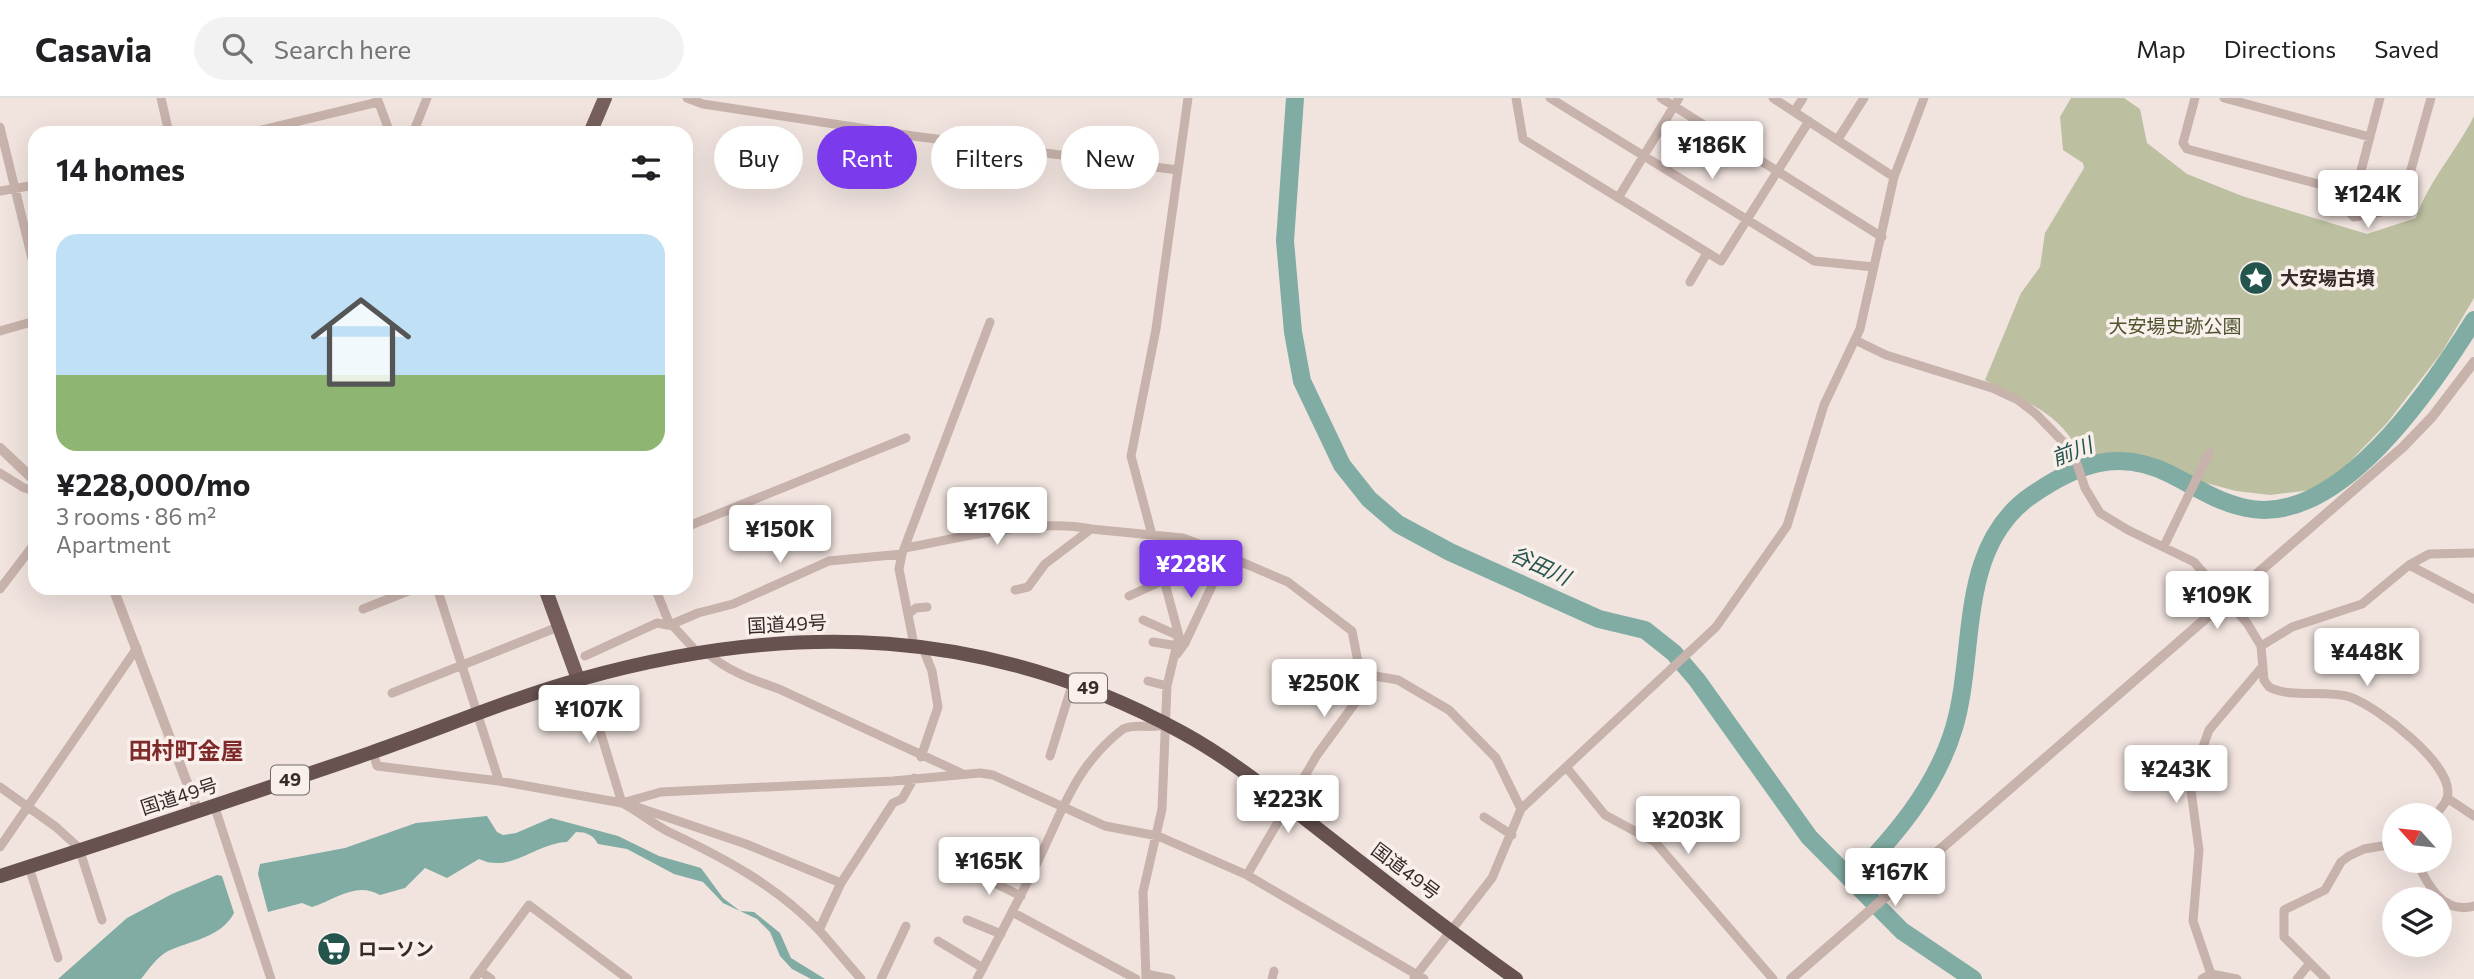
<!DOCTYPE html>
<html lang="en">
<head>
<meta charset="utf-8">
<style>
  :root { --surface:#fff; --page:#f2f2f2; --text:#202124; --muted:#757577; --line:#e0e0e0; --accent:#7c3aed }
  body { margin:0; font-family:Commissioner,"Noto Sans JP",sans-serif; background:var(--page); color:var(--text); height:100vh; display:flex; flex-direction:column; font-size:26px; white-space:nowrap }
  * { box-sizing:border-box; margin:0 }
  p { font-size:23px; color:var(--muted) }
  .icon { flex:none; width:38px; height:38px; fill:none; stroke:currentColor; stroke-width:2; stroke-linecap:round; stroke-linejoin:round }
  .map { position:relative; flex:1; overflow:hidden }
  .side { position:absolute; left:28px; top:28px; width:665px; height:469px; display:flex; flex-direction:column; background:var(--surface); border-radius:21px; box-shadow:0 7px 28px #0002 }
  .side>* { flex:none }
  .top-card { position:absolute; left:714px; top:28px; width:665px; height:63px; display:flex; gap:14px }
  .needle { width:46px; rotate:297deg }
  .controls { position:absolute; left:2382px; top:705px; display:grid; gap:14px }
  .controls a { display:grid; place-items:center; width:70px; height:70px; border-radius:50%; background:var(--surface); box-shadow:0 7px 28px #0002; font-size:35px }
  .price { position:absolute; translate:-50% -60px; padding:0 16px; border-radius:7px; background:#fff; color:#222; font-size:23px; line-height:46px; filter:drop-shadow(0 2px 4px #0008) }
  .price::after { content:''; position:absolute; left:50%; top:42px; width:21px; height:16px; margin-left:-10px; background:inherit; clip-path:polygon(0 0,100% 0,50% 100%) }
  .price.selected { background:var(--accent); color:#fff }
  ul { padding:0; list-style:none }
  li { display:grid; align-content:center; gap:14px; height:371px; padding:0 28px }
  li span { display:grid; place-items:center; height:217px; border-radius:21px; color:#555 }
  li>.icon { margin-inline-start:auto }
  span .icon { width:126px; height:126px; fill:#fffc; stroke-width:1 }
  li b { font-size:30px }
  h2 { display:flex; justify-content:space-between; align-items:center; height:84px; padding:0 28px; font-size:30px }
  .chip { padding:0 24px; border-radius:32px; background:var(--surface); box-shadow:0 7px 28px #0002; font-size:24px; line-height:63px }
  .chip.selected { background:var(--accent); color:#fff }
  header { display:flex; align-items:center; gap:42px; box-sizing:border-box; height:98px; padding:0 35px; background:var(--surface); border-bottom:2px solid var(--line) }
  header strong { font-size:33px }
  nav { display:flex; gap:38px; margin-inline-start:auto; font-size:24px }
  .search { width:490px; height:63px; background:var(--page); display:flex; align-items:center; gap:18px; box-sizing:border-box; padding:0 24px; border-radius:38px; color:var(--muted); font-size:26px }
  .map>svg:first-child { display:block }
</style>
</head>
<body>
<header>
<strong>Casavia</strong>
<div class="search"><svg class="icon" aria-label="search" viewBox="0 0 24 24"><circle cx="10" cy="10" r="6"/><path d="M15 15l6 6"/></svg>Search here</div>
<nav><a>Map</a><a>Directions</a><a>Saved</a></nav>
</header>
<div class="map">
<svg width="2474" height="881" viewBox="0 0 2474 881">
  <rect width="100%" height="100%" fill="#f1e4df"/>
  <!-- green -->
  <path fill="#bcbfa0" d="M2071,0H2124L2140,11L2147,45L2187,76L2242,98L2367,136L2416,120C2429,82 2456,54 2474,18V200L2442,254L2387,325L2336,378L2312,392L2270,397L2236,393L2176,377L2084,363C2060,312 2030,308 1985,282L2021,195L2040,169L2045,135L2084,70L2083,65L2063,52L2060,19Z"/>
  <!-- water -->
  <path fill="#80aca3" d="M487,718L497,734L503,737L516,735L551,720L618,738L659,758L701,770L723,800L740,813L754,814L764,822L780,835L791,860L825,881H811L792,871L780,858L770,834L757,821L723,805L703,784L674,776L627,751L598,746C593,737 587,734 576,734L567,744C536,745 510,776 479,761L447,780L425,770L405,790L380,797C356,783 335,802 312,809L302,805L268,814L258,776L260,766L345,750L416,725Z
    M217,777L222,778L234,815C222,839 190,843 168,853C157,859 149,871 141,881H58L127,820L172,796Z"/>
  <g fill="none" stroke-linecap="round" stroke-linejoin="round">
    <!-- river -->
    <path stroke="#80aca3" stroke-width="18" d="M1295,0L1285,143L1293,234L1302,283L1342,367L1369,401L1398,426L1450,454L1599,521L1645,532L1674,555L1697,582L1809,739L1902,833L1973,881
      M1852,782C1895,738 1936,690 1954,630C1977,553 1956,449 2032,397C2077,366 2118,350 2170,376C2196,389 2217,404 2246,410C2339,430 2432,289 2474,222"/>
    <!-- minor -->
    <path stroke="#c8b2ac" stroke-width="9" d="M161,0L169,35
      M377,0L390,35
      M687,0L703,6L913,38L1178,72
      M1516,0L1523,41L1721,163L1809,23
      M1550,0L1814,163L1874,169
      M1661,0L1882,139
      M1773,0L1894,79
      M2195,0L2183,45L2187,51L2356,96
      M2224,0L2370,39
      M2380,0L2350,115L2354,119L2396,111L2402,104L2431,0
      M1794,14L1803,0
      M0,29L35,173
      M249,35L378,4
      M413,35L427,0
      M1838,41L1864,0
      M0,93L35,87
      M1618,100L1679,0
      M1690,184L1707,155
      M0,233L35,223
      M1855,242L1886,257L1992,290L2018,302L2036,316L2073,354L2085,390L2100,415L2128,432L2194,464L2247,525L2261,548L2264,582L2269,589C2292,601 2325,591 2350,599C2376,608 2457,668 2447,700C2445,707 2439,713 2434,718
      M0,375L24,390L35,393
      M686,429L906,340
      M2164,448L2209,355
      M905,450C960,440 1035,420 1091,431
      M2409,467L2429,456L2474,455
      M437,490L499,683
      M655,490L670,527L698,515L733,506L829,463L902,456
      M0,491L35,445
      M1015,492L1028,489L1045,466L1091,431L1183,440L1204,448L1288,484L1352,533L1358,564L1369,577L1398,582L1449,612L1496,660L1521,711
      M1129,498L1164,482
      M363,511L416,490
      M908,516L916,510L927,509
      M1143,522L1179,538
      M1153,544L1178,548
      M914,547L899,471L902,456L990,224
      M2261,548L2292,529L2362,506L2409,467L2474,501
      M706,554C727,573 753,582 779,591L961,675
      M1177,556L1185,545L1226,458
      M585,558L657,525L673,528L696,553
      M578,581L600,633L622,705C638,713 653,726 669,734C724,760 775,787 819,832
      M1148,583L1167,588
      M392,595L558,529
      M373,654L377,668L499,683L622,705L661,694L893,683L980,675L993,677L1105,728L1158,738L1247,777L1424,881
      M1050,658L1073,584
      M921,659L938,609L932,573L922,548
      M1567,670L1605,717L1655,744L1773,881
      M0,689L56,729L79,750L102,822
      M2447,700L2474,718
      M214,707L271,881
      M634,708L746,746L841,785
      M1484,719L1512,737
      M0,749L137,550
      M2416,763C2428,787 2443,817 2474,808
      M29,769L58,860
      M970,773L1021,798
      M1247,777L1317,657L1374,579
      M1012,814L1136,881
      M967,822L1001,836
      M938,843L983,870
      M480,873L491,881
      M1146,876L1171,881
      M2211,876L2193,823L2199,752L2190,685L2209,632L2263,568
      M1414,880L1492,780L1521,711L1716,529L1787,428L1824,307L1860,231L1894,79L1924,0
      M474,881L529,807L628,881
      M861,881L819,832L841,785L893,705L902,701L914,680
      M881,881L906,828
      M977,881C998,841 1019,801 1039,761C1063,711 1076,667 1123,631C1136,625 1150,631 1163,627
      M1146,881L1143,794L1162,711L1167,588L1179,538L1131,358L1156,231L1188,0
      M1272,881L1274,873
      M2202,881L2211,876L2237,881
      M2297,881L2310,865
      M2326,881L2284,839V812L2325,792L2341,764L2349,758L2364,751L2394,746"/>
    <!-- tertiary -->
    <path stroke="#c8b2ac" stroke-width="10" d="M0,350L35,383
      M113,490L197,711
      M1791,881L2403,349L2432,319L2474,264"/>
    <!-- primary -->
    <path stroke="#775f5d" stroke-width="14" d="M590,35L605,0
      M545,490L578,581"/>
    <!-- trunk -->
    <path stroke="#675250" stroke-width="14" d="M0,778C123,739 247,697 370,655C440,631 509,601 581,581C792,522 987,528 1183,635C1236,664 1283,704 1331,741C1392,789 1453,836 1516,881"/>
  </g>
  <!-- icons -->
  <defs>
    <g id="sight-disc" transform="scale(1.75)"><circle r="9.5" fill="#23554d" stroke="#f9efeb"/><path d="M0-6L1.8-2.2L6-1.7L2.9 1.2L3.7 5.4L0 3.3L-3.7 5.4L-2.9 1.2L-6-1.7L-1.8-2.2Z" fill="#fff"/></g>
    <g id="supermarket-disc" transform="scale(1.75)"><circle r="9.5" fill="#23554d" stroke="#f9efeb"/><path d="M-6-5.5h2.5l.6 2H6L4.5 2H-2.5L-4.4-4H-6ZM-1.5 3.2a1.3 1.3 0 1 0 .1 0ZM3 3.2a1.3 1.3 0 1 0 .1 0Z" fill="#fff"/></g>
  </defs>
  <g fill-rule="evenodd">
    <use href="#sight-disc" x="2256" y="180"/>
    <use href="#supermarket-disc" x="334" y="851"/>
  </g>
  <g text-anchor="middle" stroke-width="7" stroke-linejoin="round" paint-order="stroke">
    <!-- shield labels -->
    <g fill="#f9efeb" stroke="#716664" stroke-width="2">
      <rect x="1069" y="575.5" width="38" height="29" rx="5"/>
      <rect x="271" y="667.5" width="38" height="29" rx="5"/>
    </g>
    <g font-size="18" font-weight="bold" fill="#372b2a">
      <text x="1088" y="596">49</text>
      <text x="290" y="688">49</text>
    </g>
    <!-- poi labels -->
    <g font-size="19" font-weight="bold" fill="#372b2a" stroke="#f9efeb" text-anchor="start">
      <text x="2280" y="187">大安場古墳</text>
      <text x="358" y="858">ローソン</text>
    </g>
    <!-- park labels -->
    <g font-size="19" fill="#4e5330" stroke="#f9efeb">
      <text x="2175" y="235">大安場史跡公園</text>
    </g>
    <!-- street labels -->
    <g font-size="19" fill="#372b2a" stroke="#f9efeb">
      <text transform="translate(787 526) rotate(-3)" y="7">国道49号</text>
      <text transform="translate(179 698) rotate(-18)" y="7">国道49号</text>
      <text transform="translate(1406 773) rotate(37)" y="7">国道49号</text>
    </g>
    <!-- water labels -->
    <g font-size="21" font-style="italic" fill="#23554d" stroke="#f9efeb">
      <text transform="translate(2072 354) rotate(-21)" y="7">前川</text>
      <text transform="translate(1540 468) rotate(25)" y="7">谷田川</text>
    </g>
    <!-- quarter labels -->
    <g font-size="23" font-weight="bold" fill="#7f2a2a" stroke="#f9efeb">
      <text x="186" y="661">田村町金屋</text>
    </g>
  </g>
</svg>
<div class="controls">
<a><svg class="needle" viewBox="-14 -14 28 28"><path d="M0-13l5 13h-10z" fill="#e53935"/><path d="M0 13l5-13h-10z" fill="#757577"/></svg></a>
<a><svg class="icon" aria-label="layers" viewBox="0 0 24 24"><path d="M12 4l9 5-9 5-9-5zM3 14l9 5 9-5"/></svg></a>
</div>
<b class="price" style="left:1712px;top:83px">¥186K</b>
<b class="price" style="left:2368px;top:132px">¥124K</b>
<b class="price" style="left:997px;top:449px">¥176K</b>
<b class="price" style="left:780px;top:467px">¥150K</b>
<b class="price selected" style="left:1191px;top:502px">¥228K</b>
<b class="price" style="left:2217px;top:533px">¥109K</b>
<b class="price" style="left:2367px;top:590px">¥448K</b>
<b class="price" style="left:1324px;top:621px">¥250K</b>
<b class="price" style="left:589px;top:647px">¥107K</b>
<b class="price" style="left:2176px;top:707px">¥243K</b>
<b class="price" style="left:1288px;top:737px">¥223K</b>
<b class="price" style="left:1688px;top:758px">¥203K</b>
<b class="price" style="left:989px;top:799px">¥165K</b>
<b class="price" style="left:1895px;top:810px">¥167K</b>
<div class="top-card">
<a class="chip">Buy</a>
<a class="chip selected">Rent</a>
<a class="chip">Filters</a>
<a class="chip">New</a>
</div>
<section class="side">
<h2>14 homes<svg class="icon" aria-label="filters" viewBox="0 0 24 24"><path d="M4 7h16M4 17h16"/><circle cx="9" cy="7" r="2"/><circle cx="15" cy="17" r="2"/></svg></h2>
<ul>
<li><span style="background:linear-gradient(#bfe0f5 65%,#8fb573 0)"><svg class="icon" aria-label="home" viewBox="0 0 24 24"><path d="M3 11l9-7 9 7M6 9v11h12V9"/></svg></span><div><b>¥228,000/mo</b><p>3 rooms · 86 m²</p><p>Apartment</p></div></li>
</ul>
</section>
</div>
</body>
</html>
